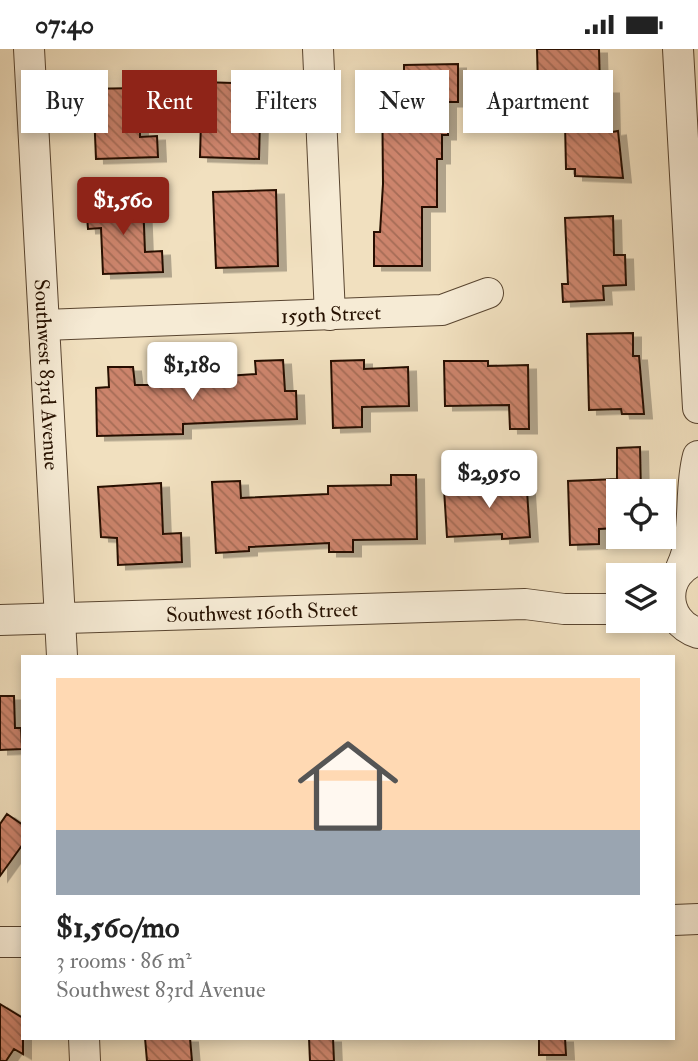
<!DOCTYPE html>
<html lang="en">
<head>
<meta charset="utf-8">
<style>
  :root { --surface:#fff; --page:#f2f2f2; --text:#222; --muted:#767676; --line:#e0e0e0; --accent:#8f2418 }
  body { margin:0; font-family:"IM FELL Double Pica",serif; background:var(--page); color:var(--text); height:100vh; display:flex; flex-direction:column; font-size:26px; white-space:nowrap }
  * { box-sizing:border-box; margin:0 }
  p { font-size:23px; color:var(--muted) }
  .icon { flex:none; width:38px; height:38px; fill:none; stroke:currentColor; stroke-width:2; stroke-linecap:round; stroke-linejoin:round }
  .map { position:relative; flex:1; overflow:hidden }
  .sheet { position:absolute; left:21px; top:606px; width:654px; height:385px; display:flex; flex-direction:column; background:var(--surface); border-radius:0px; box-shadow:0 4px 10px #0003 }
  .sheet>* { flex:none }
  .guide { position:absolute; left:21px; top:21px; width:656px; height:63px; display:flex; gap:14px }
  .fabs { position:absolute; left:606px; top:430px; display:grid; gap:14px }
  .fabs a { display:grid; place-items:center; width:70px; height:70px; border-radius:0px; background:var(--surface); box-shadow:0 4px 10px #0003; font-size:35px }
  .price { position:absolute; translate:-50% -60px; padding:0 16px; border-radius:7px; background:#fff; color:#222; font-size:23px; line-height:46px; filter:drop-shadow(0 2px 4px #0008) }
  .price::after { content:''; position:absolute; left:50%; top:42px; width:21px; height:16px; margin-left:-10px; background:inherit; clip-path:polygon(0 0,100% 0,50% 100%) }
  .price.active { background:var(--accent); color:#fff }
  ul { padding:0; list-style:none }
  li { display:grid; align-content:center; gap:14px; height:371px; padding:0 35px }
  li+li { border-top:2px solid var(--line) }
  li span { display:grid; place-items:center; height:217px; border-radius:0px; color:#555 }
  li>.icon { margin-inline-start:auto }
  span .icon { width:126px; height:126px; fill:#fffc; stroke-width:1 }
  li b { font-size:30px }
  .pill { padding:0 24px; border-radius:0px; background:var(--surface); box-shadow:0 4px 10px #0003; font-size:24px; line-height:63px }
  .pill.active { background:var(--accent); color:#fff }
  .status { display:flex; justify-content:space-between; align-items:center; height:49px; padding:0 35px; background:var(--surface); direction:ltr }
  .status svg { height:19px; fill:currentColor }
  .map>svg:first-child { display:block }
</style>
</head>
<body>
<div class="status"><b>07:40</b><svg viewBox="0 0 49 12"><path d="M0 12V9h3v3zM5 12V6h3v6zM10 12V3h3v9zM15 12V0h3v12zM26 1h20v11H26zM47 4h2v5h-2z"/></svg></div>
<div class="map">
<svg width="698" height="1012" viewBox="0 0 698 1012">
  <defs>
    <pattern id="building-back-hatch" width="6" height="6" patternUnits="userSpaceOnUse" patternTransform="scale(1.75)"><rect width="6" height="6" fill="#cc846c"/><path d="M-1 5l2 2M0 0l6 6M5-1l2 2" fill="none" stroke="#a56b56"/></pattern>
    <filter id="shadow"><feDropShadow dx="8" dy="4.5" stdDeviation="0" flood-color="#0004"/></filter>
  </defs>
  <rect width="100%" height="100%" fill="#f1e0bf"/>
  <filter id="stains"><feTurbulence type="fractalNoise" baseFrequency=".00286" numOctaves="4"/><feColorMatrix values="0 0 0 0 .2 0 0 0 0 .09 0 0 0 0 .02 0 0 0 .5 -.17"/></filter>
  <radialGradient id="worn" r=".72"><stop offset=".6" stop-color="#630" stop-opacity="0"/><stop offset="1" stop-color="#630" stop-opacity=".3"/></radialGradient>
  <!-- building -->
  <path fill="url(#building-back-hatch)" stroke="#261100" stroke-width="2" filter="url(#shadow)" d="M537,0H599L600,40H611L612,83L618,82L623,129L575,127V120H566L565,74H539Z
    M458,15V53H448V86H442V110H437V158H422V217H374V183H380L383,135L382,29H404V16Z
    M202,33L261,35L259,110L200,108Z
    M140,39V88L157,87L158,108L96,110L94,62L81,63L80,40Z
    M276,141L278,217L216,219L213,143Z
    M143,151L145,203L162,202L163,223L103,225L101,179L88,180L86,154Z
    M613,167L614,206H625L626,236L603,237L604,251L563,253L562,235H568L565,169Z
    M633,284V307H639L644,365H622L621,360L589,361L587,285Z
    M283,311L285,342H296L297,370L183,375V385L97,387L96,339L109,338L108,318H133L135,336H203L226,334V327L256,325L255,312Z
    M364,311V320L408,318L409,357L362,358V378L333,379L331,312Z
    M444,312H488V317L528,316L529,380H510L509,356L445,357Z
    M640,398L641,443H618V439V479L599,480V495L570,496L568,432L617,430V399Z
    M391,426H416L417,490L353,491V503H329V494L249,498V502L216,504L212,433L240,432L241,449L328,445V437L391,436Z
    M526,426L530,488L502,490V485L447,488L444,440L498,436L497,428Z
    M161,434L163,485L181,484L182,513L118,516L117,489L101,488L98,438Z
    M0,647H14L15,679H21L22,700L0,701Z
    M7,765L23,776V795L0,827V775Z
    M0,955L23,969V1005L14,1000L6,1012H0Z
    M145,989H190L192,1012H147Z
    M309,989H333L334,1012H310Z
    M539,989H565L566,1006H539Z"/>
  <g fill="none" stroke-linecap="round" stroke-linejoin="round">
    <!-- minor casing -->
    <g stroke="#594530" stroke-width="32">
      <g id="minor">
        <path id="s1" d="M29,0L62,607"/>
        <path d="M318,0L330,266"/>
        <path d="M678,0L698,359"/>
        <path id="s2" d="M44,276L442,261L488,244"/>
        <path d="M698,511C661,523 661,572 698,584"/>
        <path d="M681,519C698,483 688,445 698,407"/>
        <path id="s3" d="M0,571L525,555L564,560H618"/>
        <path d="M674,871L698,870"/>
        <path d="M0,893H23"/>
        <path d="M84,989L85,1012"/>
      </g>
    </g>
    <!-- minor -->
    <use href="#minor" stroke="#f6ebd5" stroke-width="30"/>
  </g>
  <g text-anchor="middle" stroke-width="5" stroke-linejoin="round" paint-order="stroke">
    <!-- street labels -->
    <g font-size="21" fill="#261100" stroke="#f6ebd5">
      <text dy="7" stroke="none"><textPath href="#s2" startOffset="287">159th Street</textPath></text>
      <text dy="7" stroke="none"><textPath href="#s1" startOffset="326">Southwest 83rd Avenue</textPath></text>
      <text dy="7" stroke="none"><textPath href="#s3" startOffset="262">Southwest 160th Street</textPath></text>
    </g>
  </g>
  <rect width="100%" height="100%" filter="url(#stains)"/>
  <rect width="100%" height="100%" fill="url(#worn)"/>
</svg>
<div class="fabs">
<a><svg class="icon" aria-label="locate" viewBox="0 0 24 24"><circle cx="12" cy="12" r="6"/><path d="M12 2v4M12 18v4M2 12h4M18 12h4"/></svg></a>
<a><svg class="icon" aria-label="layers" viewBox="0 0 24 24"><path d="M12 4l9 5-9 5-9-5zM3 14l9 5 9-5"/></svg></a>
</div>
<b class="price active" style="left:123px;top:188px">$1,560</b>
<b class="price" style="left:192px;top:353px">$1,180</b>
<b class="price" style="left:489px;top:461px">$2,950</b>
<div class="guide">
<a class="pill">Buy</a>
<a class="pill active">Rent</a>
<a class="pill">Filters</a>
<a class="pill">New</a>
<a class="pill">Apartment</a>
</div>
<section class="sheet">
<ul>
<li><span style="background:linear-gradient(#ffd9b3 70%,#9aa5b1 0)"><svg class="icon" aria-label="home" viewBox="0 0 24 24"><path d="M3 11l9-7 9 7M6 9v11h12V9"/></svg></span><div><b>$1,560/mo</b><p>3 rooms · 86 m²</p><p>Southwest 83rd Avenue</p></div></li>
</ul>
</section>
</div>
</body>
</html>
